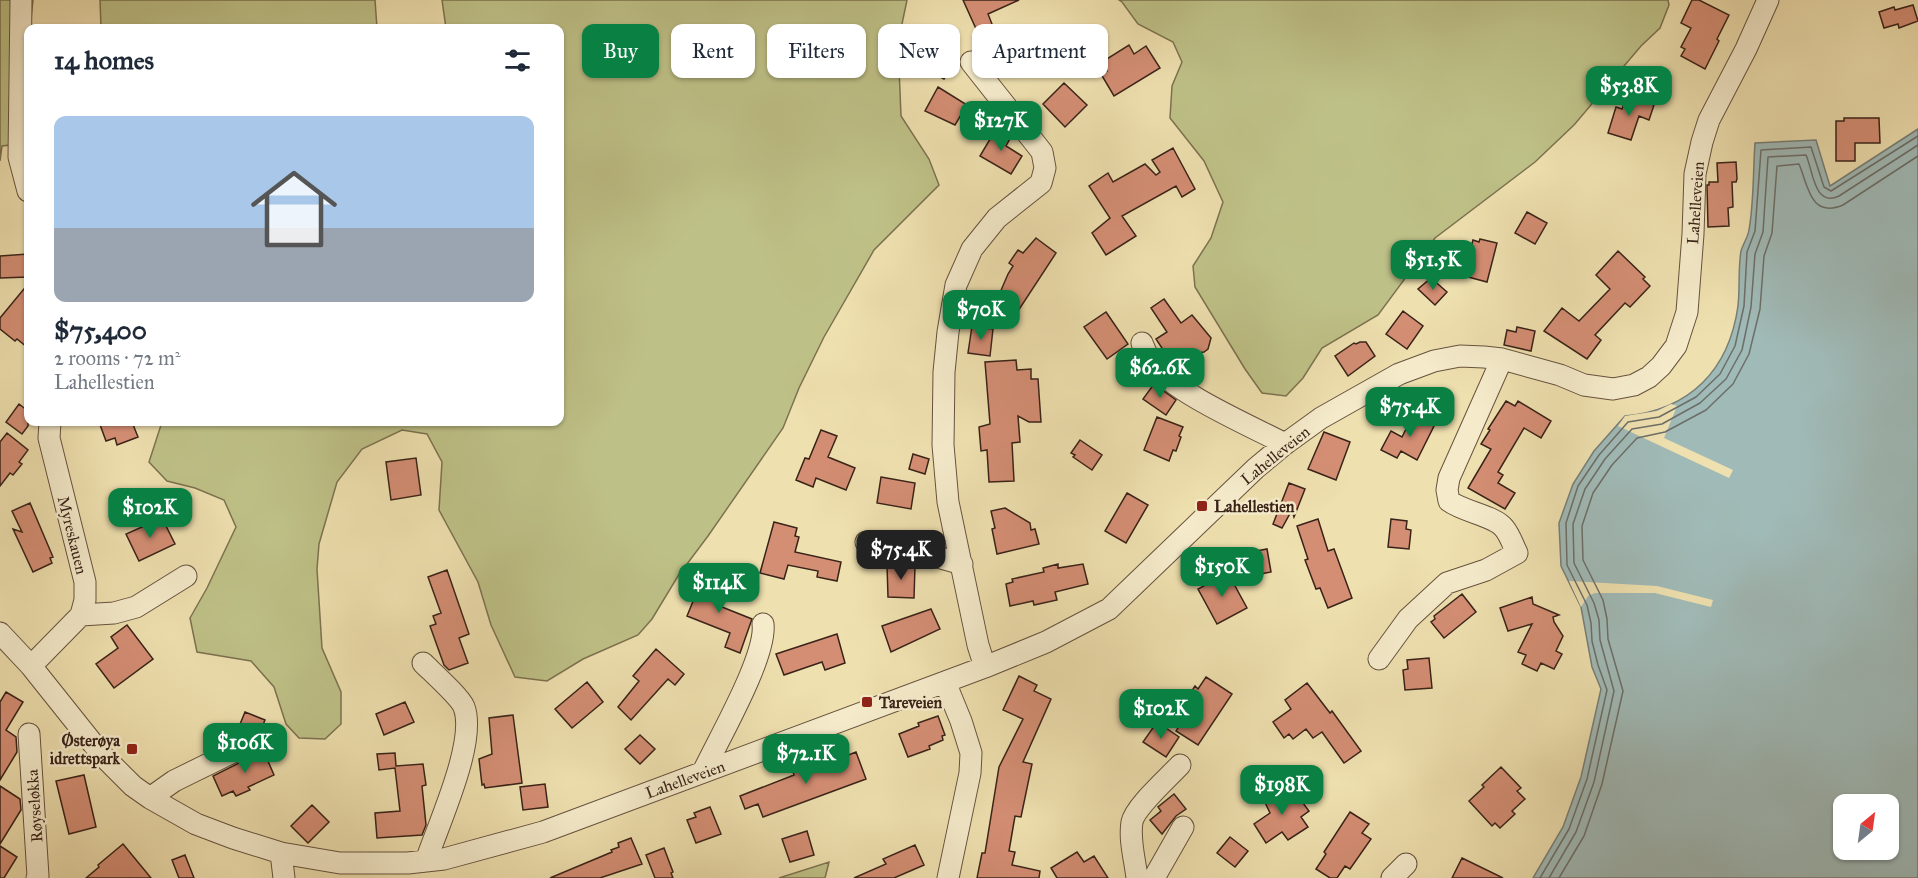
<!DOCTYPE html>
<html lang="en">
<head>
<meta charset="utf-8">
<style>
  :root { --surface:#fff; --page:#f6f6f7; --text:#1f2937; --muted:#747a83; --line:#e0e1e3; --accent:#0b8043 }
  body { margin:0; font-family:"IM FELL Great Primer",serif; background:var(--page); color:var(--text); height:100vh; display:flex; flex-direction:column; font-size:22px; white-space:nowrap }
  * { box-sizing:border-box; margin:0 }
  p { font-size:20px; color:var(--muted) }
  .icon { flex:none; width:33px; height:33px; fill:none; stroke:currentColor; stroke-width:2; stroke-linecap:round; stroke-linejoin:round }
  .map { position:relative; flex:1; overflow:hidden }
  .side { position:absolute; left:24px; top:24px; width:540px; height:402px; display:flex; flex-direction:column; background:var(--surface); border-radius:12px; box-shadow:0 2px 4px #0004 }
  .side>* { flex:none }
  .top-card { position:absolute; left:582px; top:24px; width:570px; height:54px; display:flex; gap:12px }
  .needle { width:39px; rotate:29deg }
  .buttons { position:absolute; left:1833px; top:794px; display:grid; gap:12px }
  .buttons a { display:grid; place-items:center; width:66px; height:66px; border-radius:12px; background:var(--surface); box-shadow:0 2px 4px #0004; font-size:30px }
  .price { position:absolute; translate:-50% -51px; padding:0 14px; border-radius:12px; background:var(--accent); color:#fff; font-size:20px; line-height:39px; filter:drop-shadow(0 2px 3px #0008) }
  .price::after { content:''; position:absolute; left:50%; top:36px; width:18px; height:14px; margin-left:-9px; background:inherit; clip-path:polygon(0 0,100% 0,50% 100%) }
  .price.on { background:#222; color:#fff }
  ul { padding:0; list-style:none }
  li { display:grid; align-content:center; gap:12px; height:318px; padding:0 30px }
  li+li { border-top:2px solid var(--line) }
  li span { display:grid; place-items:center; height:186px; border-radius:12px; color:#555 }
  li>.icon { margin-inline-start:auto }
  span .icon { width:108px; height:108px; fill:#fffc; stroke-width:1 }
  li b { font-size:26px }
  h2 { display:flex; justify-content:space-between; align-items:center; height:72px; padding:0 30px; font-size:26px }
  .pill { padding:0 21px; border-radius:12px; background:var(--surface); box-shadow:0 2px 4px #0004; font-size:21px; line-height:54px }
  .pill.on { background:var(--accent); color:#fff }
  .map>svg:first-child { display:block }
</style>
</head>
<body>
<div class="map">
<svg width="1918" height="878" viewBox="0 0 1918 878">
  <rect width="100%" height="100%" fill="#efe0af"/>
  <filter id="stains"><feTurbulence type="fractalNoise" baseFrequency=".00333" numOctaves="4"/><feColorMatrix values="0 0 0 0 .2 0 0 0 0 .09 0 0 0 0 .02 0 0 0 .5 -.17"/></filter>
  <radialGradient id="worn" r=".72"><stop offset=".6" stop-color="#630" stop-opacity="0"/><stop offset="1" stop-color="#630" stop-opacity=".3"/></radialGradient>
  <!-- green -->
  <path fill="#bec187" stroke="#7c7250" stroke-width="1.5" d="M0,0H33L30,28L28,143L2,146L0,161Z
    M100,0H375L377,28H101Z
    M442,0H907L898,43L901,116L929,159L939,185L874,250L824,337L799,388L783,428L708,536L678,576L652,619L638,635L583,659L547,681L515,677L491,625L478,582L439,510L442,462L427,434L402,430L362,449L337,482L319,544L317,569L322,648L341,692V724L325,739L299,738L286,724L274,687L251,661L197,652L190,618L207,588L236,527L224,500L195,488L167,481L149,462L162,422H560V28H446Z
    M1119,0H1668L1669,5L1660,28L1641,46L1574,125L1535,162L1435,238L1378,315L1322,348L1303,378L1286,396L1262,393L1245,369L1195,287L1193,266L1211,238L1223,202L1204,161L1170,118L1172,86L1182,62L1173,42L1138,24L1122,2Z
    M829,862L825,878H779Z"/>
  <!-- water -->
  <path fill="#a0bab7" stroke="#777e77" stroke-width="1.5" fill-rule="evenodd" d="M1918,129V878H1533L1563,827L1581,777L1601,689L1592,667L1581,607L1561,566L1559,523L1573,484L1594,451L1625,416C1690,410 1729,370 1738,306C1740,288 1738,269 1741,251C1743,244 1748,237 1749,230C1754,202 1753,171 1755,143L1816,140L1830,186ZM1844,804H1888V849H1844Z"/>
  <!-- pier -->
  <path fill="#efe0af" d="M1671,404L1677,406L1664,438L1733,470L1729,478L1618,426L1625,416L1657,411Z
    M1569,581L1657,586L1713,600L1711,607L1655,593H1595L1588,596L1581,607Z"/>
  <g fill="none" stroke-linecap="round" stroke-linejoin="round">
    <!-- shore -->
    <path stroke="#6c6e68" stroke-width="1.5" d="M1540,878L1569,829L1587,779L1607,690L1598,665L1592,641L1591,623L1587,605L1567,565L1566,523L1578,486L1599,455L1628,422L1659,417L1696,397L1720,374L1735,346L1744,306L1747,252L1755,231L1761,150L1811,147L1824,187L1831,191L1918,136
      M1549,878L1576,832L1594,782L1614,691L1600,640L1599,620L1594,603L1574,563L1573,524L1585,489L1605,459L1632,429L1662,424L1700,403L1726,379L1742,350L1751,307L1755,254L1763,232L1768,157L1806,155C1813,170 1814,208 1839,196L1918,145
      M1559,878L1584,836L1602,784L1623,691L1608,639L1607,619L1603,600L1583,560L1582,526L1593,493L1612,465L1637,438L1665,432L1706,410L1733,384L1749,354L1760,309L1764,256L1772,233L1777,166L1799,164C1808,185 1810,219 1843,205L1918,156"/>
  </g>
  <!-- building -->
  <path fill="#d48e74" stroke="#392318" stroke-width="1.5" d="M963,0H1019L988,14L992,24L977,31Z
    M1692,0H1699L1729,15L1717,39L1719,41L1705,69L1681,56L1685,49L1681,47L1691,28L1681,23Z
    M1913,5L1918,21L1899,28L1898,24L1884,28L1879,12L1894,7L1895,10Z
    M1129,45L1134,54L1146,46L1160,68L1114,96L1101,74L1107,71L1102,62Z
    M932,51L953,63L944,79L923,68Z
    M1064,83L1087,105L1065,127L1043,104Z
    M938,87L967,105L955,125L925,111Z
    M1627,96L1654,105L1649,120L1639,116L1631,140L1608,133L1616,107L1622,109Z
    M1844,118H1879L1880,143H1855V161H1836V121H1844Z
    M996,129H1002L1012,135L1006,146L1022,156L1011,174L980,156Z
    M1173,148L1195,189L1182,197L1176,186L1122,216L1136,236L1106,255L1092,233L1110,218L1089,186L1108,173L1113,182L1145,164L1156,175L1160,172L1152,160Z
    M1736,162L1737,179L1736,182H1732L1733,207L1728,208L1729,226L1708,227L1707,185H1709V182H1718L1717,163Z
    M1527,212L1547,223L1535,244L1515,233Z
    M1036,238L1056,253L1018,311L996,302L1008,274L1013,266L1009,263L1018,250L1023,253Z
    M1480,239L1497,243L1487,282L1453,273L1460,244L1471,247L1473,240L1479,242Z
    M1618,251L1645,277L1643,279L1650,286L1630,307L1625,303L1595,335L1601,340L1587,359L1544,331L1562,308L1579,321L1610,289L1596,275Z
    M28,254V277L0,278V256Z
    M1431,278L1447,292L1435,305L1418,289Z
    M28,284V348L17,339L15,341L0,329V318Z
    M1164,299L1181,323L1192,315L1211,338L1208,349L1204,352L1197,353L1175,368L1156,339L1167,332L1151,308Z
    M1403,311L1423,326L1407,349L1386,334Z
    M1106,312L1128,344L1107,359L1084,327Z
    M972,326L993,329L990,356L968,353Z
    M1517,327L1535,331L1531,351L1504,345L1507,330L1516,332Z
    M1360,342H1366L1375,356L1348,376L1335,356L1354,343L1356,344Z
    M1016,360L1017,370L1031,369V379H1038L1041,422H1029L1018,416L1020,442L1012,443L1014,481L989,482L987,450L981,451L979,427L990,424L985,362Z
    M1154,384L1176,400L1166,415L1143,399Z
    M1506,401L1515,406L1518,401L1551,421L1541,438L1524,428L1498,472L1503,475L1498,483L1515,493L1505,509L1468,488L1491,449L1481,444L1490,430L1488,429Z
    M19,404L28,411V426L22,434L6,422Z
    M1414,413L1435,424L1417,460L1401,451L1397,458L1381,450L1391,431L1402,437Z
    M1157,417L1183,427L1179,436L1181,437L1176,451L1173,450L1169,461L1144,450Z
    M99,422H132L138,437L117,445L115,438L106,441Z
    M821,430L837,436L828,457L855,468L846,490L816,478L813,487L796,480L805,458L809,459Z
    M1324,432L1350,442L1336,480L1308,469Z
    M7,433L28,450L19,462L22,464L13,475L10,473L0,486V442Z
    M1080,440L1102,455L1092,470L1073,457L1075,455L1071,453Z
    M913,454L929,459L925,474L909,469Z
    M416,458L421,495L391,500L386,462Z
    M881,477L915,483L911,509L877,503Z
    M1289,483L1305,489L1294,517L1292,510L1282,528L1273,524Z
    M1127,493L1148,505L1126,543L1105,531Z
    M30,503L53,557L50,558L52,563L33,572L13,529L22,532L12,511Z
    M1005,508L1030,523L1031,530L1035,529L1039,544L997,554L992,529L995,528L991,511Z
    M162,518L175,544L139,561L126,534Z
    M1318,519L1328,551L1334,549L1352,598L1328,608L1320,588L1316,589L1305,560L1308,559L1297,526Z
    M1391,519L1407,521L1406,529L1411,530L1409,549L1388,547Z
    M774,522L797,528L795,536L799,537L795,552L841,562L837,581L817,577L818,571L788,565L784,579L760,573Z
    M1267,549L1271,572L1255,575L1251,552Z
    M1058,564V568L1083,564L1088,584L1055,592L1057,600L1034,605L1033,601L1010,606L1006,584L1013,582L1012,579L1044,572L1043,568Z
    M887,565L915,566L914,598L888,597Z
    M447,570L469,634L459,638L468,663L449,670L444,665L430,626L436,624L433,616L441,613L428,577Z
    M1228,573L1247,608L1217,624L1198,589Z
    M703,577L725,585L717,605L752,619L740,653L725,647L730,633L687,616Z
    M1462,594L1476,612L1444,638L1431,622L1435,619L1434,616Z
    M1532,597L1533,604L1559,615L1553,617L1554,622L1563,636L1556,651L1562,654L1554,669L1541,663L1537,671L1522,664L1526,655L1518,652L1532,624L1508,631L1500,608Z
    M931,609L940,629L891,652L882,626Z
    M127,625L153,659L114,688L96,664L118,648L111,637Z
    M837,634L845,663L825,670L822,662L784,675L776,654Z
    M656,649L684,674L675,685L668,679L631,720L618,707L639,681L633,676Z
    M1429,658L1432,688L1405,690L1403,670L1408,669L1407,660Z
    M1019,676L1037,685L1034,691L1051,699L1023,762L1032,764L1021,817L1015,816L1009,851L1015,852L1012,865L1040,871L1039,878H977L982,853H985L999,767L1023,719L1003,710Z
    M1206,677L1232,694L1198,745L1176,731L1191,708L1184,703L1195,686L1198,689Z
    M587,682L603,702L572,728L555,709Z
    M1307,683L1330,713L1332,711L1361,751L1344,763L1322,732L1313,738L1306,729L1293,739L1289,734L1284,738L1273,722L1291,709L1285,700Z
    M6,692L23,702L6,730L16,737L17,752L0,780V702Z
    M405,702L414,722L384,735L376,714Z
    M245,712L265,720L256,742L236,734Z
    M513,715L522,783L485,788L484,784L482,785L479,759L492,754L489,718Z
    M938,716L945,735L942,736L943,740L929,746L930,749L908,757L899,734L919,726L918,723Z
    M1157,722L1179,737L1166,757L1143,742Z
    M640,735L655,749L640,764L625,749Z
    M261,745L274,775L248,787L250,790L236,796L233,791L222,796L213,776L247,759L252,755L254,748Z
    M856,752L866,779L763,817L758,804L745,809L740,796L794,775L793,772L814,764L815,768Z
    M395,753L396,766L423,764L426,785L422,786L426,825L422,835L377,838L375,813L400,811L395,768L379,770L377,754Z
    M1501,767L1521,788L1517,791L1525,799L1512,811L1515,814L1500,828L1495,823L1492,826L1469,801L1484,787L1482,785Z
    M84,775L96,827L69,834L56,781Z
    M545,784L548,807L523,810L520,787Z
    M1279,784L1290,800L1297,795L1309,811L1301,817L1308,827L1288,840L1282,832L1266,843L1254,824L1270,813L1262,796Z
    M0,786L20,799L21,810L0,844Z
    M1174,794L1186,809L1176,816L1162,834L1150,820L1161,811L1158,807Z
    M312,805L329,822L308,843L291,826Z
    M710,807L721,834L696,843L687,820L696,817L694,813Z
    M1350,812L1369,824L1362,833L1371,839L1350,869L1345,866L1337,878H1330L1316,869L1326,854L1324,852Z
    M807,831L814,855L790,862L782,839Z
    M1230,837L1248,851L1235,867L1217,853Z
    M631,838L642,864L600,878H550L612,852L611,850L619,847L618,843Z
    M123,844L151,878H86L99,867L98,865Z
    M915,845L924,865L894,878H854L886,864L883,859Z
    M0,846L17,857L4,878H0Z
    M664,848L673,872L671,873L673,878H655L646,855Z
    M1077,852L1084,862L1094,856L1108,878H1057L1051,868Z
    M185,855L194,878H179L172,860Z
    M1462,858L1503,878H1452Z"/>
  <g fill="none" stroke-linecap="round" stroke-linejoin="round">
    <!-- minor casing -->
    <g stroke="#66523e" stroke-width="23">
      <path id="minor" d="M21,0L19,157L28,191
        M971,62L1042,152L1045,168L1041,183L997,218L972,249L956,285L948,332L944,372L943,445L948,502L978,645L985,667
        M1142,343C1145,350 1148,358 1153,364C1174,393 1251,426 1285,444
        M866,542L916,551L962,564
        M81,615L114,613L136,607L186,576
        M0,633L31,666L102,755L133,786L150,798L196,824L233,838L281,853L340,863H408L444,859L543,832L985,667L1046,642L1109,609L1256,468L1285,444L1321,418L1399,374L1434,361L1460,356L1484,357L1502,359L1560,375L1584,385L1613,389L1634,385L1649,377L1661,366L1676,346L1687,312L1693,234L1695,174L1702,142L1709,120L1746,49L1768,0
        M1379,659L1408,619L1447,583L1486,570L1517,553C1513,545 1510,535 1504,528C1495,516 1464,512 1449,501L1447,490L1449,478L1502,359
        M423,663C432,672 460,697 464,707C477,742 438,825 426,861
        M31,666L81,615L85,600V582L49,438L50,422
        M945,682L961,721L971,753L970,773L948,878
        M29,734L38,876L37,878
        M703,772C718,740 767,656 763,624
        M150,798L174,781L241,748
        M281,853L284,878
        M1137,878C1135,860 1129,840 1132,822C1135,807 1168,778 1180,765
        M1154,878L1183,827
        M1392,878L1406,864"/>
    </g>
    <!-- minor -->
    <use href="#minor" stroke="#f5ebcb" stroke-width="21"/>
  </g>
  <!-- markers -->
  <g fill="#8f2418" stroke="#f5ebcb" stroke-width="2">
    <rect x="1196" y="500" width="12" height="12" rx="3"/>
    <rect x="861" y="696" width="12" height="12" rx="3"/>
    <rect x="126" y="743" width="12" height="12" rx="3"/>
  </g>
  <g text-anchor="middle" stroke-width="5" stroke-linejoin="round" paint-order="stroke">
    <!-- street labels -->
    <g font-size="16" fill="#392318" stroke="#f5ebcb">
      <text transform="translate(1695 203) rotate(-86)" y="6">Lahelleveien</text>
      <text transform="translate(1275 455) rotate(-39)" y="6">Lahelleveien</text>
      <text transform="translate(73 535) rotate(76)" y="6">Myreskauen</text>
      <text transform="translate(685 779) rotate(-20)" y="6">Lahelleveien</text>
      <text transform="translate(34 806) rotate(-94)" y="6">Røyseløkka</text>
    </g>
    <!-- poi labels -->
    <g font-size="16" font-weight="bold" fill="#392318" stroke="#f5ebcb" text-anchor="start">
      <text x="1214" y="512">Lahellestien</text>
      <text x="879" y="708">Tareveien</text>
      <text x="120" y="746" text-anchor="end">Østerøya<tspan x="120" dy="18">idrettspark</tspan></text>
    </g>
  </g>
  <rect width="100%" height="100%" filter="url(#stains)"/>
  <rect width="100%" height="100%" fill="url(#worn)"/>
</svg>
<div class="buttons">
<a><svg class="needle" viewBox="-14 -14 28 28"><path d="M0-13l5 13h-10z" fill="#e53935"/><path d="M0 13l5-13h-10z" fill="#747a83"/></svg></a>
</div>
<b class="price" style="left:1629px;top:117px">$53.8K</b>
<b class="price" style="left:1001px;top:152px">$127K</b>
<b class="price" style="left:1433px;top:291px">$51.5K</b>
<b class="price" style="left:981px;top:341px">$70K</b>
<b class="price" style="left:1160px;top:399px">$62.6K</b>
<b class="price" style="left:1410px;top:438px">$75.4K</b>
<b class="price" style="left:150px;top:539px">$102K</b>
<b class="price on" style="left:901px;top:581px">$75.4K</b>
<b class="price" style="left:1222px;top:598px">$150K</b>
<b class="price" style="left:719px;top:614px">$114K</b>
<b class="price" style="left:1161px;top:740px">$102K</b>
<b class="price" style="left:245px;top:774px">$106K</b>
<b class="price" style="left:806px;top:785px">$72.1K</b>
<b class="price" style="left:1282px;top:816px">$198K</b>
<div class="top-card">
<a class="pill on">Buy</a>
<a class="pill">Rent</a>
<a class="pill">Filters</a>
<a class="pill">New</a>
<a class="pill">Apartment</a>
</div>
<section class="side">
<h2>14 homes<svg class="icon" aria-label="filters" viewBox="0 0 24 24"><path d="M4 7h16M4 17h16"/><circle cx="9" cy="7" r="2"/><circle cx="15" cy="17" r="2"/></svg></h2>
<ul>
<li><span style="background:linear-gradient(#a9c7e8 60%,#9aa5b1 0)"><svg class="icon" aria-label="home" viewBox="0 0 24 24"><path d="M3 11l9-7 9 7M6 9v11h12V9"/></svg></span><div><b>$75,400</b><p>2 rooms · 72 m²</p><p>Lahellestien</p></div></li>
</ul>
</section>
</div>
</body>
</html>
